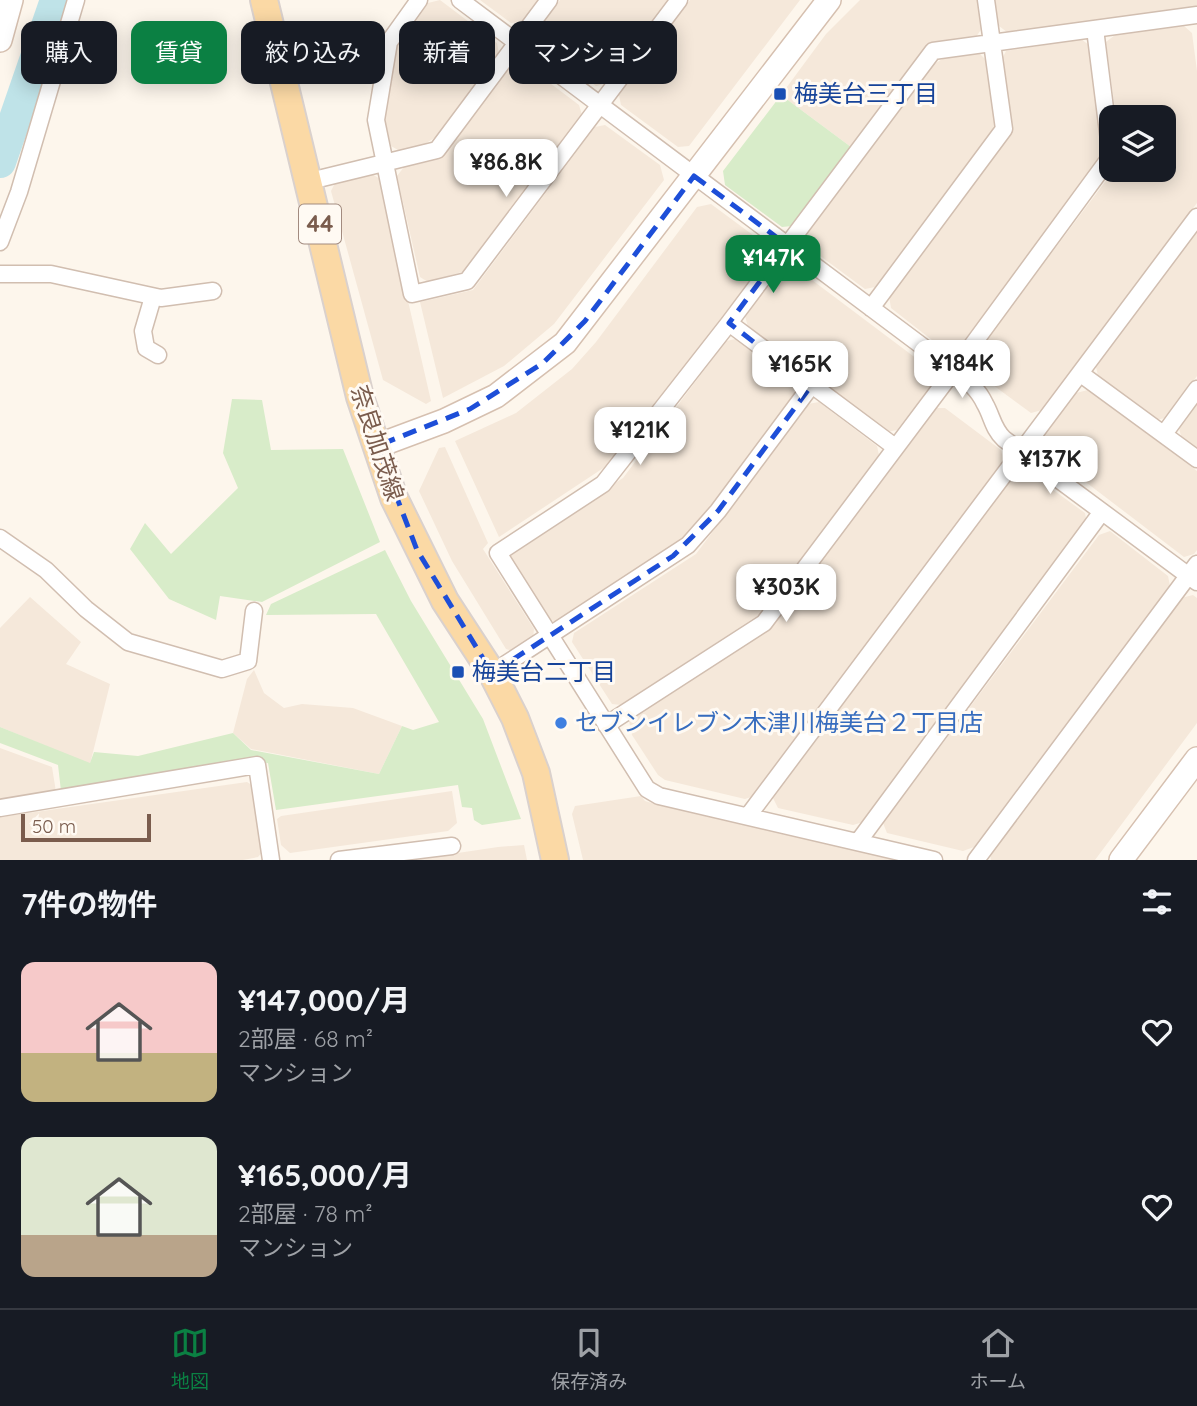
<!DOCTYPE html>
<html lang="ja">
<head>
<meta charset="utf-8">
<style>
  :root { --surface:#171b24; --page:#242831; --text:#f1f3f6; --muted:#9ea1a6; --line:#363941; --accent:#0b8043 }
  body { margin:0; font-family:Quicksand,"Noto Sans JP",sans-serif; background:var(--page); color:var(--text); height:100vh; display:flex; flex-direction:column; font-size:26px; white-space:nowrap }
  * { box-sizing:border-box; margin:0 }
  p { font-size:23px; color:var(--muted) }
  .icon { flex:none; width:38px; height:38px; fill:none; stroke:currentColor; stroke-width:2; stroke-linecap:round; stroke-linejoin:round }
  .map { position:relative; height:860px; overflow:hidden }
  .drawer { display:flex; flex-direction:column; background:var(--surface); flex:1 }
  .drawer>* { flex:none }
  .hud { position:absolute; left:21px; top:21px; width:700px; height:63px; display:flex; gap:14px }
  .controls { position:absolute; left:1099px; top:105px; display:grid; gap:14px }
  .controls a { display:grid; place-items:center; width:77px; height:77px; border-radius:14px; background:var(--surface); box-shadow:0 4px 18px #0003; font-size:35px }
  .scale { position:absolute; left:21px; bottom:18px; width:130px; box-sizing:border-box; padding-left:7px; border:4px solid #7a5c4d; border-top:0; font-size:19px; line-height:24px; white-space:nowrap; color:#7a5c4d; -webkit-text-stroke:5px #fffaf3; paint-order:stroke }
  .price { position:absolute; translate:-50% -60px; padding:0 16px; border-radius:14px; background:#fff; color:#222; font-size:23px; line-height:46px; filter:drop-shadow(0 2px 4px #0008) }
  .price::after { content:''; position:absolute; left:50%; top:42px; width:21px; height:16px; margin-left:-10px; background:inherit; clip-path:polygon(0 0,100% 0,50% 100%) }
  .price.on { background:var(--accent); color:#fff }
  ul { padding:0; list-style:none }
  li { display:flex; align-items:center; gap:21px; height:175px; padding:0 21px }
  li span { display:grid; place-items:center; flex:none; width:196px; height:140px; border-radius:14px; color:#555 }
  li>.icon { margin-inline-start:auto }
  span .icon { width:84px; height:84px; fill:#fffc; stroke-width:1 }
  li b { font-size:30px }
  h2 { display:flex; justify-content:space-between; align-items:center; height:84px; padding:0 21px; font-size:30px }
  .chip { padding:0 24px; border-radius:14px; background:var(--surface); box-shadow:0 4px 18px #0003; font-size:24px; line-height:63px }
  .chip.on { background:var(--accent); color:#fff }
  .menu { display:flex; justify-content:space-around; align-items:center; height:98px; border-top:2px solid var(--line); background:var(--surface); font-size:19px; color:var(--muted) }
  .menu a { display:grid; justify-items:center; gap:4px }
  .menu .on { color:var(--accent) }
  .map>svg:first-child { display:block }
</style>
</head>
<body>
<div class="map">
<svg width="1197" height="860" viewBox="0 0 1197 860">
  <rect width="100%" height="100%" fill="#fdf6ec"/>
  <!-- residential -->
  <path fill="#f5e8da" d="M440,0L497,43L499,54L436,137L423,145L398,150L391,146L385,119L395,52L400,40L428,3Z
    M480,0H538L522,22L511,23Z
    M560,0H669L607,83L596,86L537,42L536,33Z
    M690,0H800L689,146L678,147L621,105L619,95Z
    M860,0H979L982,28L976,37L929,43L851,147L781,95L826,34Z
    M995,0H1197V6L1007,32L999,26Z
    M1184,26L1192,33L1197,71V203L1042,410L1031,413L974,371L972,359L1114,170H1164V117H1116L1106,42L1115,35Z
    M1081,39L1089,45L1102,143L1100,160L957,350L946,351L891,308L889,296L1011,134L1003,57L1006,51Z
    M980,54L986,60L995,123L991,134L875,287L865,289L808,247L806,234L934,64L946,57Z
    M522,62L579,105L582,115L465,271L428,282L420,277L397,176L404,167L441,159L511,66Z
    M605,125L660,165L664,180L554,324L504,366L443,398L420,302L473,290L595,127Z
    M372,174L380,179L431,401L426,404L383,380L331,191L335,183Z
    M711,204L765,244L769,256L617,459L499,537L455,441L516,413L572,369L596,342L697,207Z
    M1197,231V376L1165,418L1156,420L1098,376L1096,367Z
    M792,265L933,371L935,380L897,430L887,432L748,327L745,316L782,267Z
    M736,339L794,384L795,394L688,537L558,622L549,620L510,559L512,549L623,478L726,341Z
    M1088,390L1197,471V550L1194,554L1184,557L1041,448V440L1076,393Z
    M819,402L877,446L879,455L760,614L621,705L612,704L572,642L574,633L696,554L808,404Z
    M1197,404V451L1182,440L1179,428Z
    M937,408H945L1001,450L1004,462L751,797L745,799L665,780L658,775L632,735L629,721L769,630Z
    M445,447L488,543L483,549L534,629L533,638L513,651L506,649L452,561L419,491L439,448Z
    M1027,471L1085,513L1087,524L863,822L853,825L778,808L773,798L1016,473Z
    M1110,531L1168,576L1170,586L974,847L963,851L887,833L883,823L1099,535Z
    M1193,595L1197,598V723L1095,860H991L990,855L1181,598Z
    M30,597L81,642L66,664L110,684L90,764L0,727V628Z
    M254,670L264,693L284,708L302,704L353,708L402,726L379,774L251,749L233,733L247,679Z
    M0,748L52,767L56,792L0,801Z
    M247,782L255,787L264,850L258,857L243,860H0V817Z
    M452,791L457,823L448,831L290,853L281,845L277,819L281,816Z
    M641,796L645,801L658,805L895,860H583L572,814L575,806Z
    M524,845L527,860H411L498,847Z"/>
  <!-- green -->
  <path fill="#d8ecc9" d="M781,95L851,147L792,226L782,227L725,185L723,171Z
    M232,399L262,400L271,450L343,449L380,542L262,602L220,596L216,620L169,599L130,549L145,523L171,554L238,488L223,453Z
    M385,550L411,601L483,719L521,819L482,825L474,820L472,808L462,807L458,785L276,810L268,763L61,791L58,765L0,743V727L90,763L94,752L138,756L233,733L251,750L379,774L402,726L413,730L439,722L376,614L266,615L271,604Z"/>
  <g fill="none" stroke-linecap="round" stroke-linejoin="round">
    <!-- river -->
    <path stroke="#bfe3e8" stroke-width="32" d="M0,162L56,0"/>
    <!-- street casing -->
    <g stroke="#d1beb0" stroke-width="19">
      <path id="street" d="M419,0L389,42L376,120L412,294L467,281L679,0
        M460,0L954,370L1111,156L1095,29
        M310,181L437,150L549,0
        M0,242L19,192L76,0
        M0,274H51L161,298L213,291
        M153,297L143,331L146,348L158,355
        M871,308L1004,129L986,0
        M729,323L895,447
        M1081,374L1197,459
        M1164,434L1197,389
        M0,538L46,570L86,609L128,642L222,669L248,661L254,611
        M492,673L688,545L718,511L811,386
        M606,725L764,623L954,370C967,380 978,389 985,404C992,416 993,429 1004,439L1197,582
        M0,808L257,765L271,860
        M748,816L1197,217
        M858,842L1101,513
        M339,860L452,846
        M934,860L659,796L647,789L498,553L603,484L729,323L933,51L1197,15
        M976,860L1197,564"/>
    </g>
    <!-- secondary casing -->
    <g stroke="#d6c0b0" stroke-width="26">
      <path id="secondary" d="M0,40L11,0
        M377,446L444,421L496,396L565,343L829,0
        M1121,860L1197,759"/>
    </g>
    <!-- primary casing -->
    <g stroke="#dad1cd" stroke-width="30">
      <path id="primary" d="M264,0L360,397L394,498L445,601L492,673L515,718L536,773L555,860"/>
    </g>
    <!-- street -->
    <use href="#street" stroke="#fff" stroke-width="16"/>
    <!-- secondary -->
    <use href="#secondary" stroke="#fff" stroke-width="23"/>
    <!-- primary -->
    <use href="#primary" stroke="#fbd9a5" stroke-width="26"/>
  </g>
  <!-- marked area -->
  <path fill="none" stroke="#1d4ed8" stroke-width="5" stroke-dasharray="14 9" stroke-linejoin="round" d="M694,176L787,245L729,323L811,386L718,511L673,556L492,673L417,550L377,446L470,409L543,363L585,321Z"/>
  <!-- markers -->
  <g fill="#1a4fb4" stroke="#fffaf3" stroke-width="2.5">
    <rect x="773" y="87" width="14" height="14" rx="3.5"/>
    <rect x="451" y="665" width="14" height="14" rx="3.5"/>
  </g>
  <circle fill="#3f7fe0" stroke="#fffaf3" stroke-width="2.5" cx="561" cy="723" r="7"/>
  <g text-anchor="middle" stroke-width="6" stroke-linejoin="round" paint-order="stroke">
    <!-- shield labels -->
    <rect fill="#fffaf3" stroke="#a28b7f" stroke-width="2" x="299" y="204.5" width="42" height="39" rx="5"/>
    <g font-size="23" font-weight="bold" fill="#7a5c4d">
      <text x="320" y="232">44</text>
    </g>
    <!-- transit labels -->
    <g font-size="24" fill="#164399" stroke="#fffaf3" text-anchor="start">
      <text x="794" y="102">梅美台三丁目</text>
      <text x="472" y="680">梅美台二丁目</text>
    </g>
    <!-- street labels -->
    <g font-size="24" fill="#7a5c4d" stroke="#fffaf3">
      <text transform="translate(377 443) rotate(72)" y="8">奈良加茂線</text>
    </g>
    <!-- shop labels -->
    <g font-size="24" fill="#366cbe" stroke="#fffaf3" text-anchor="start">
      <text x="575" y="731">セブンイレブン木津川梅美台２丁目店</text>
    </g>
  </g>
</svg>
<div class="controls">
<a><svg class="icon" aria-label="layers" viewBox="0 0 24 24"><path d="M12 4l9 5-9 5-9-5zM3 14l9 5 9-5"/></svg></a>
</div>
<div class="scale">50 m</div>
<b class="price" style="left:506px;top:199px">¥86.8K</b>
<b class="price on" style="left:773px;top:295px">¥147K</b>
<b class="price" style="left:962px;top:400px">¥184K</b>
<b class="price" style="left:800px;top:401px">¥165K</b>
<b class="price" style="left:640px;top:467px">¥121K</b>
<b class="price" style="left:1050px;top:496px">¥137K</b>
<b class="price" style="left:786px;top:624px">¥303K</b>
<div class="hud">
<a class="chip">購入</a>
<a class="chip on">賃貸</a>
<a class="chip">絞り込み</a>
<a class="chip">新着</a>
<a class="chip">マンション</a>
</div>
</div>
<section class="drawer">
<h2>7件の物件<svg class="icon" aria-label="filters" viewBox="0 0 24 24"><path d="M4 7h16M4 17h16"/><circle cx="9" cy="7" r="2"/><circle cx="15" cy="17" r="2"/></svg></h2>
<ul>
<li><span style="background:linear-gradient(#f6c9c9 65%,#c2b280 0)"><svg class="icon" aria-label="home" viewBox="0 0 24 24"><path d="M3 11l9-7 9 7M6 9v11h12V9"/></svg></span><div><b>¥147,000/月</b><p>2部屋 · 68 m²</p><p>マンション</p></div><svg class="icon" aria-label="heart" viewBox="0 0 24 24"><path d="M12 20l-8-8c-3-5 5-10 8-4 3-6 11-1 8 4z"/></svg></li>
<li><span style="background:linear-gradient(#dfe7d0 70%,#b9a48a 0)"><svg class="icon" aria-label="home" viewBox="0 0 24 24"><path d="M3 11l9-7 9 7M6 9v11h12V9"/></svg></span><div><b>¥165,000/月</b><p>2部屋 · 78 m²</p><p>マンション</p></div><svg class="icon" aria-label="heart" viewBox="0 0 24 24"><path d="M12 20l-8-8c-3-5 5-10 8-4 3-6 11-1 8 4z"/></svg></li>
</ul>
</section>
<nav class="menu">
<a class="on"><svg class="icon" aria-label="map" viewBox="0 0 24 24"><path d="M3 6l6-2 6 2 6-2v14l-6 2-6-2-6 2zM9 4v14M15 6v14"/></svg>地図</a>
<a><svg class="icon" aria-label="saved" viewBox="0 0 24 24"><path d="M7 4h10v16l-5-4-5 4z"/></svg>保存済み</a>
<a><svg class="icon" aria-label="home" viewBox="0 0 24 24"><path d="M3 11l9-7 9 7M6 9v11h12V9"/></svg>ホーム</a>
</nav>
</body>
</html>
